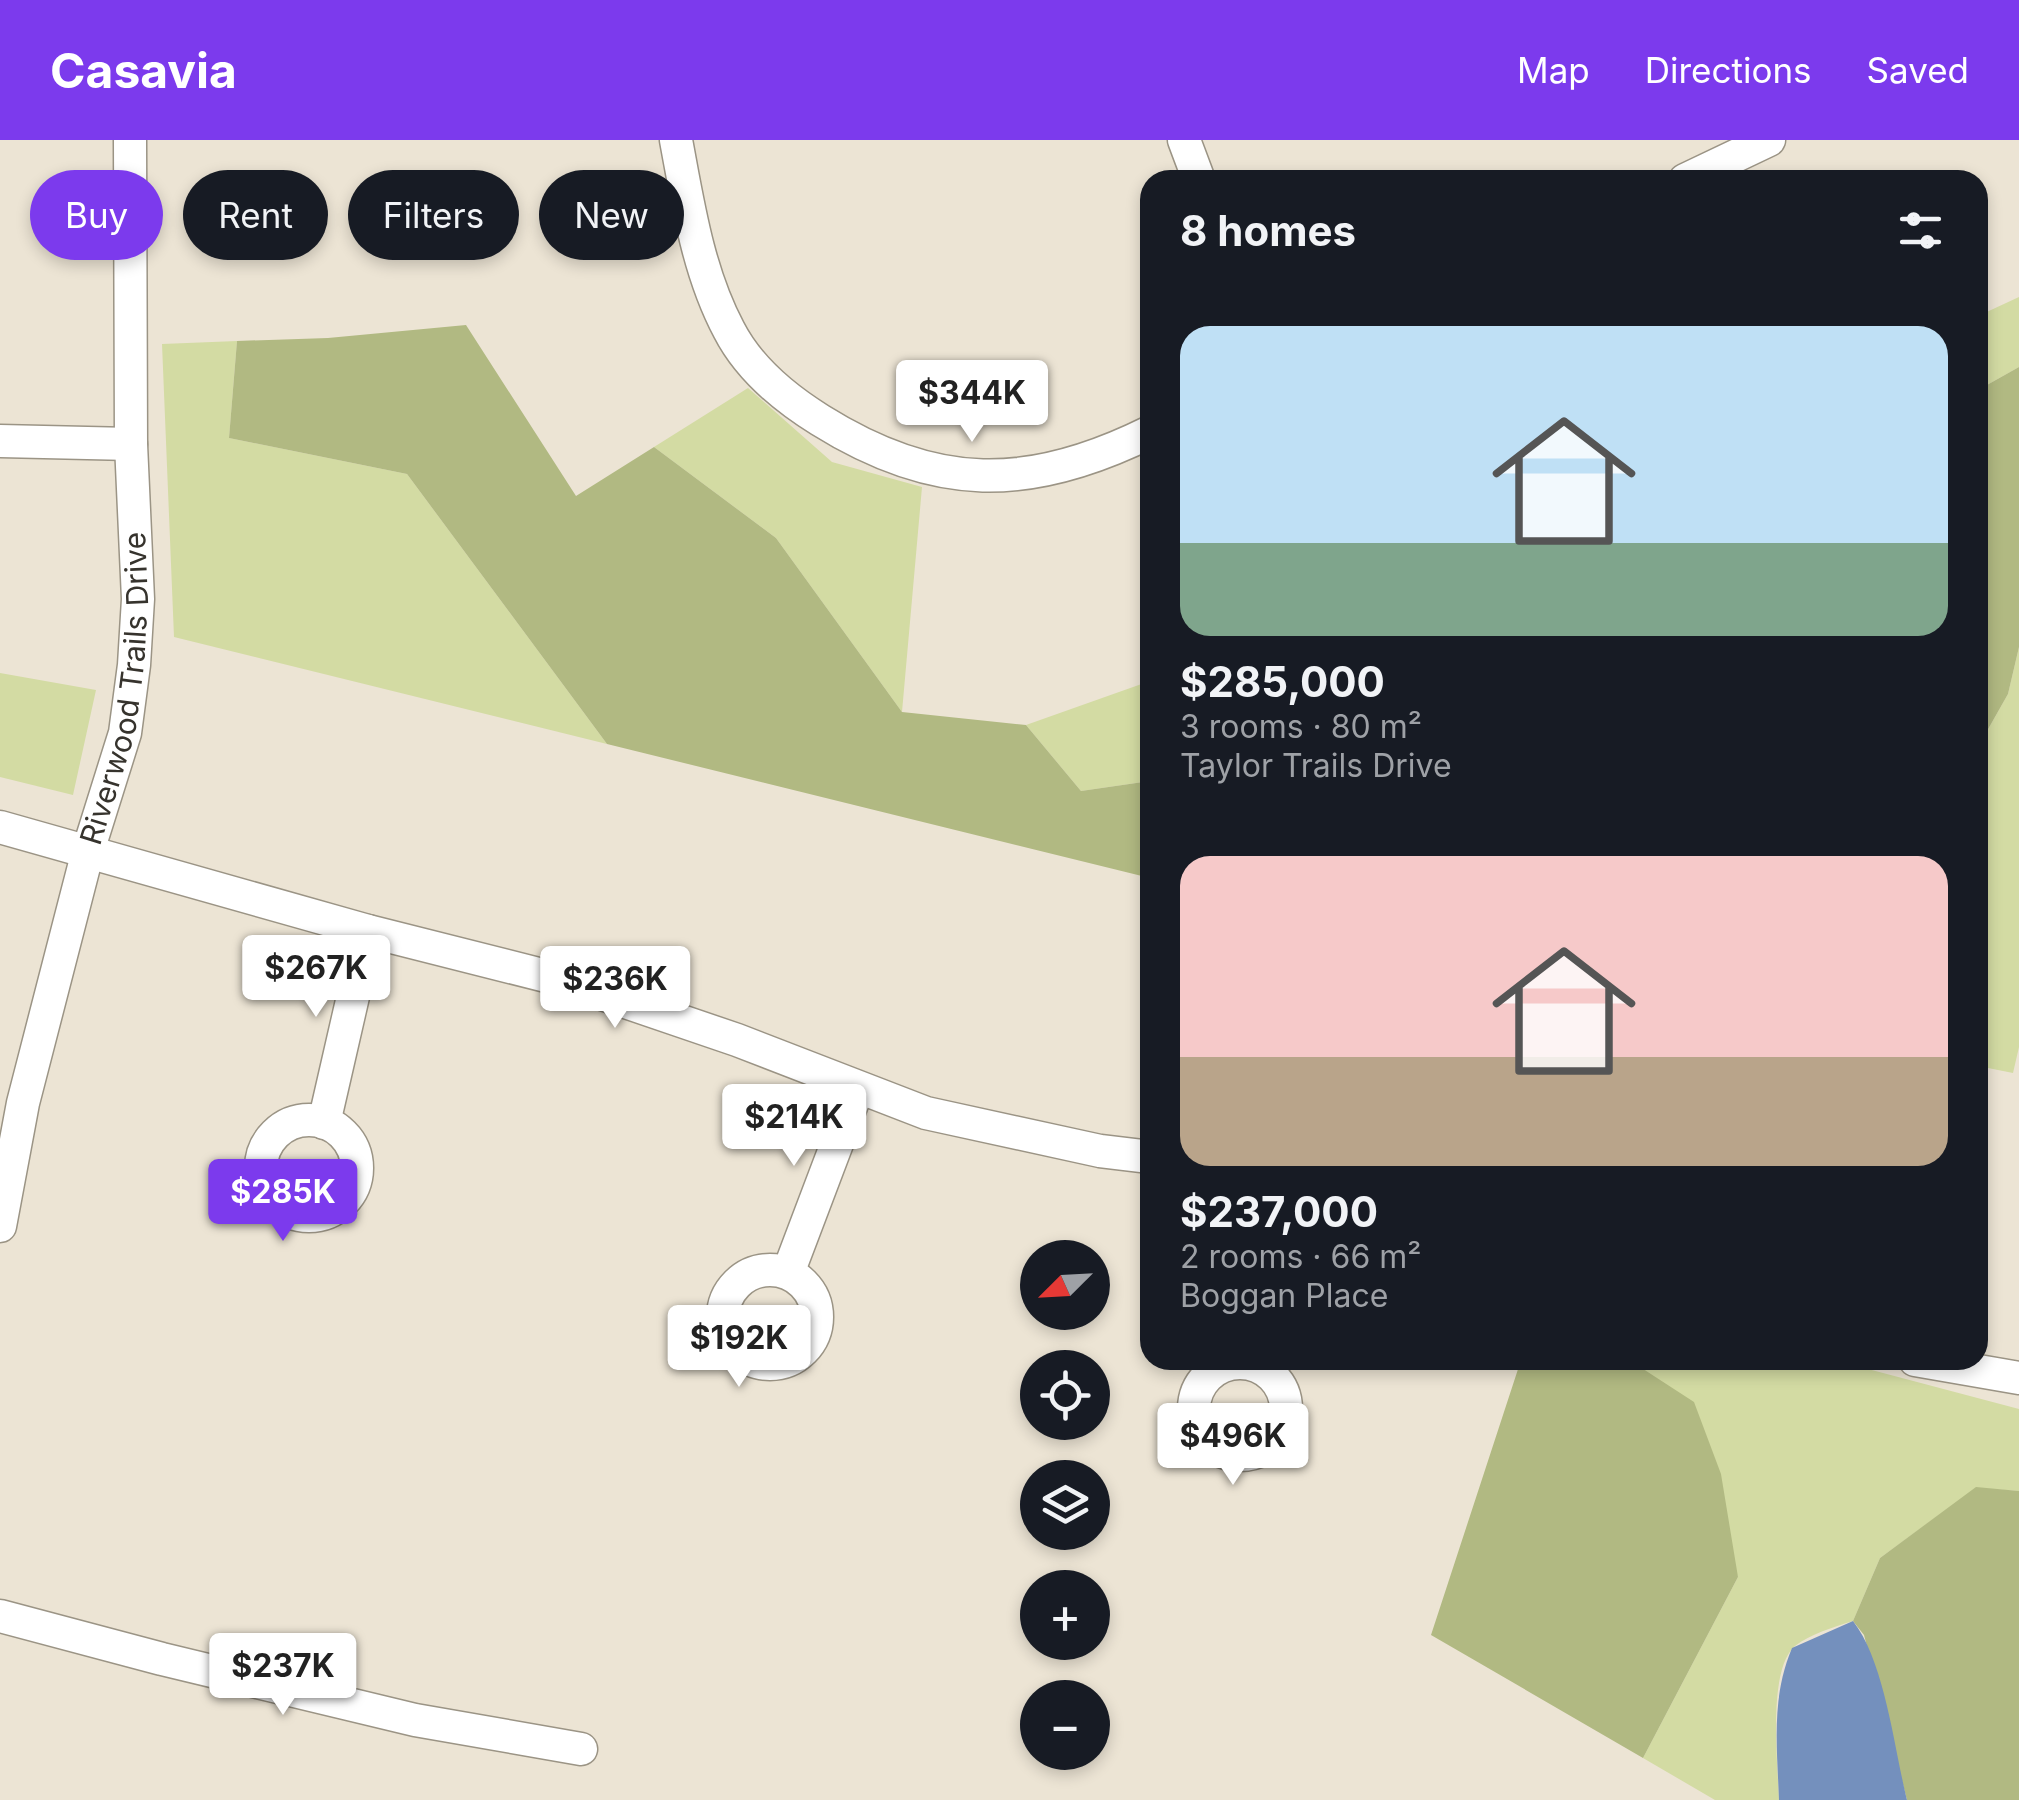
<!DOCTYPE html>
<html lang="en">
<head>
<meta charset="utf-8">
<style>
  :root { --surface:#171b24; --page:#20242c; --text:#f1f3f6; --muted:#9ea1a6; --accent:#7c3aed }
  body { margin:0; font-family:Inter,sans-serif; background:var(--page); color:var(--text); height:100vh; display:flex; flex-direction:column; font-size:38px; white-space:nowrap }
  * { box-sizing:border-box; margin:0 }
  p { font-size:32px; color:var(--muted) }
  .icon { flex:none; width:55px; height:55px; fill:none; stroke:currentColor; stroke-width:2; stroke-linecap:round; stroke-linejoin:round }
  .map { position:relative; flex:1; overflow:hidden }
  .side { position:absolute; left:1140px; top:30px; width:848px; height:1200px; display:flex; flex-direction:column; background:var(--surface); border-radius:30px; box-shadow:0 5px 15px #0003 }
  .side>* { flex:none }
  .guide { position:absolute; left:30px; top:30px; width:950px; height:90px; display:flex; gap:20px }
  .needle { width:65px; rotate:246deg }
  .fabs { position:absolute; left:1020px; top:1100px; display:grid; gap:20px }
  .fabs a { display:grid; place-items:center; width:90px; height:90px; border-radius:50%; background:var(--surface); box-shadow:0 5px 15px #0003; font-size:50px }
  .price { position:absolute; translate:-50% -85px; padding:0 22px; border-radius:10px; background:#fff; color:#222; font-size:32px; line-height:65px; filter:drop-shadow(0 2px 5px #0008) }
  .price::after { content:''; position:absolute; left:50%; top:60px; width:30px; height:22px; margin-left:-15px; background:inherit; clip-path:polygon(0 0,100% 0,50% 100%) }
  .price.on { background:var(--accent); color:#fff }
  ul { padding:0; list-style:none }
  li { display:grid; align-content:center; gap:20px; height:530px; padding:0 40px }
  li span { display:grid; place-items:center; height:310px; border-radius:30px; color:#555 }
  li>.icon { margin-inline-start:auto }
  span .icon { width:180px; height:180px; fill:#fffc; stroke-width:1 }
  li b { font-size:42px }
  h2 { display:flex; justify-content:space-between; align-items:center; height:120px; padding:0 40px; font-size:42px }
  .chip { padding:0 35px; border-radius:45px; background:var(--surface); box-shadow:0 5px 15px #0003; font-size:35px; line-height:90px }
  .chip.on { background:var(--accent); color:#fff }
  header { display:flex; align-items:center; gap:60px; box-sizing:border-box; height:140px; padding:0 50px; background:var(--accent); color:#fff }
  header strong { font-size:48px }
  nav { display:flex; gap:55px; margin-inline-start:auto; font-size:35px }
  .map>svg:first-child { display:block }
</style>
</head>
<body>
<header>
<strong>Casavia</strong>
<nav><a>Map</a><a>Directions</a><a>Saved</a></nav>
</header>
<div class="map">
<svg width="2019" height="1660" viewBox="0 0 2019 1660">
  <rect width="100%" height="100%" fill="#ece4d4"/>
  <!-- green -->
  <path fill="#d3dba3" d="M2019,157V227L1978,250V176Z
    M237,201L229,298L407,334L607,604L174,497L162,204Z
    M748,248L832,322L922,347L902,572L776,398L654,307Z
    M2019,507V907L2013,933L1978,926V607L2008,554Z
    M0,533L96,550L73,655L0,637Z
    M1150,541V641L1081,651L1026,585Z
    M1625,1220H1834L2019,1269V1351L1976,1348L1880,1418L1853,1481C1834,1487 1810,1494 1795,1506C1767,1530 1778,1625 1779,1660H1715L1643,1618L1738,1437L1637,1225Z"/>
  <!-- forest -->
  <path fill="#b1b982" d="M466,185L576,356L654,307L776,398L902,572L1026,585L1081,651L1150,641V738L607,604L407,334L229,298L237,201L328,198Z
    M2019,227V507L2008,554L1978,607V250Z
    M1521,1220H1625L1637,1225L1694,1262L1721,1334L1738,1437L1643,1618L1431,1495Z
    M1976,1347L2019,1351V1660H1907L1864,1495L1853,1481L1880,1418Z"/>
  <!-- water -->
  <path fill="#7490bd" d="M1853,1481C1885,1522 1894,1608 1907,1660H1779C1777,1606 1771,1558 1792,1508Z"/>
  <g fill="none" stroke-linecap="round" stroke-linejoin="round">
    <!-- minor casing -->
    <g stroke="#9b9485" stroke-width="35">
      <g id="minor">
        <path d="M676,0C688,64 698,132 729,190C749,229 783,257 820,280C935,352 1029,352 1150,292"/>
        <path d="M1184,0L1199,40"/>
        <path d="M1685,40L1769,0"/>
        <path d="M0,301L131,304"/>
        <path d="M0,687L368,791L558,839L737,900L926,973L1100,1011L1150,1017"/>
        <circle cx="309" cy="1028" r="48"/>
        <path d="M324,983L368,791"/>
        <path id="s1" d="M0,1086L23,963L88,711L125,593L134,525L138,459L131,304L130,0"/>
        <circle cx="770" cy="1177" r="47"/>
        <path d="M788,1133L858,948"/>
        <path d="M1915,1220L2019,1238"/>
        <circle cx="1240" cy="1269" r="46"/>
        <path d="M0,1476L162,1519L415,1580L581,1609"/>
      </g>
    </g>
    <!-- minor -->
    <use href="#minor" stroke="#fff" stroke-width="32"/>
  </g>
  <g text-anchor="middle" stroke-width="10" stroke-linejoin="round" paint-order="stroke">
    <!-- street labels -->
    <g font-size="30" fill="#36332d" stroke="#ece4d4">
      <text dy="10" stroke="none"><textPath href="#s1" startOffset="552">Riverwood Trails Drive</textPath></text>
    </g>
  </g>
</svg>
<div class="fabs">
<a><svg class="needle" viewBox="-14 -14 28 28"><path d="M0-13l5 13h-10z" fill="#e53935"/><path d="M0 13l5-13h-10z" fill="#9ea1a6"/></svg></a>
<a><svg class="icon" aria-label="locate" viewBox="0 0 24 24"><circle cx="12" cy="12" r="6"/><path d="M12 2v4M12 18v4M2 12h4M18 12h4"/></svg></a>
<a><svg class="icon" aria-label="layers" viewBox="0 0 24 24"><path d="M12 4l9 5-9 5-9-5zM3 14l9 5 9-5"/></svg></a>
<a>+</a>
<a>−</a>
</div>
<b class="price" style="left:972px;top:305px">$344K</b>
<b class="price" style="left:316px;top:880px">$267K</b>
<b class="price" style="left:615px;top:891px">$236K</b>
<b class="price" style="left:794px;top:1029px">$214K</b>
<b class="price on" style="left:283px;top:1104px">$285K</b>
<b class="price" style="left:739px;top:1250px">$192K</b>
<b class="price" style="left:1233px;top:1348px">$496K</b>
<b class="price" style="left:283px;top:1578px">$237K</b>
<div class="guide">
<a class="chip on">Buy</a>
<a class="chip">Rent</a>
<a class="chip">Filters</a>
<a class="chip">New</a>
</div>
<section class="side">
<h2>8 homes<svg class="icon" aria-label="filters" viewBox="0 0 24 24"><path d="M4 7h16M4 17h16"/><circle cx="9" cy="7" r="2"/><circle cx="15" cy="17" r="2"/></svg></h2>
<ul>
<li><span style="background:linear-gradient(#bfe0f5 70%,#7fa58c 0)"><svg class="icon" aria-label="home" viewBox="0 0 24 24"><path d="M3 11l9-7 9 7M6 9v11h12V9"/></svg></span><div><b>$285,000</b><p>3 rooms · 80 m²</p><p>Taylor Trails Drive</p></div></li>
<li><span style="background:linear-gradient(#f6c9c9 65%,#b9a48a 0)"><svg class="icon" aria-label="home" viewBox="0 0 24 24"><path d="M3 11l9-7 9 7M6 9v11h12V9"/></svg></span><div><b>$237,000</b><p>2 rooms · 66 m²</p><p>Boggan Place</p></div></li>
</ul>
</section>
</div>
</body>
</html>
